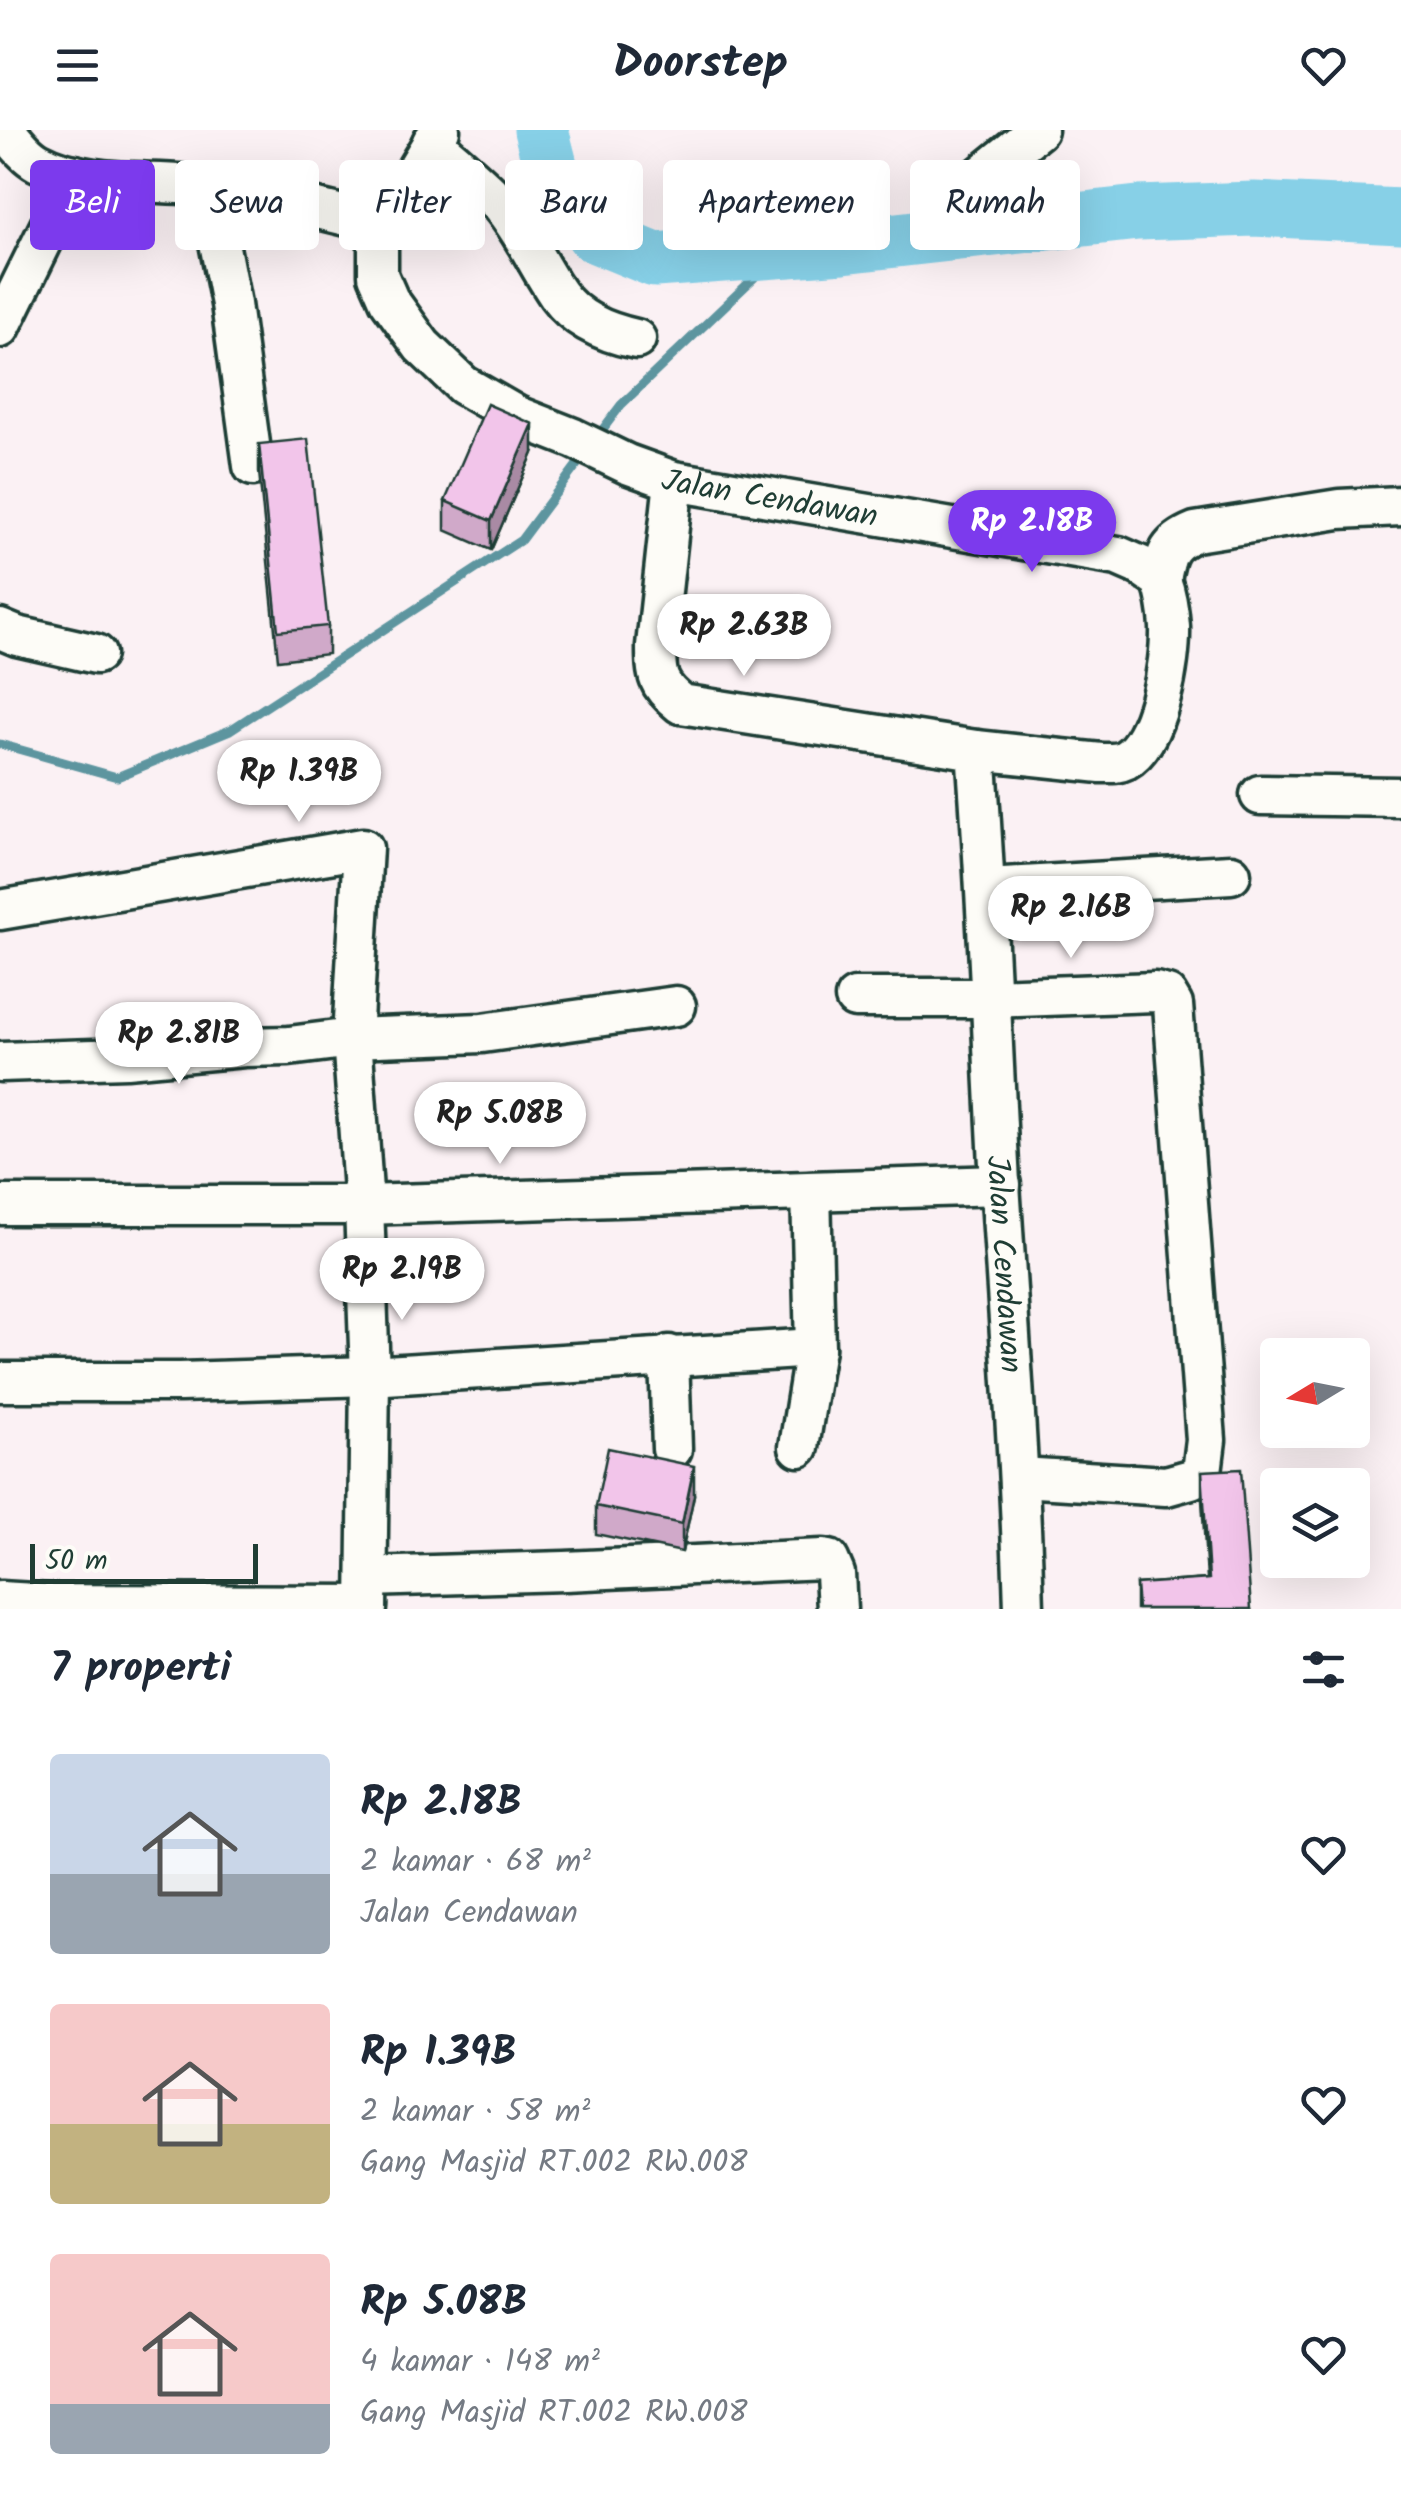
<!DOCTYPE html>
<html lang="id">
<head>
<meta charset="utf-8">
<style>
  :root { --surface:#fff; --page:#f6f6f7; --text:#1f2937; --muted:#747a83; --accent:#7c3aed }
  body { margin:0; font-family:Kalam,sans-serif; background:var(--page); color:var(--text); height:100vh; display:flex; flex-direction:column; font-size:38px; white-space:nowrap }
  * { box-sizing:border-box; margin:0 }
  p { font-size:32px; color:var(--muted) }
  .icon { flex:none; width:55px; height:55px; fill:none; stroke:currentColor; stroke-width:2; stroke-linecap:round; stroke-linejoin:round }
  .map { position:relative; height:1479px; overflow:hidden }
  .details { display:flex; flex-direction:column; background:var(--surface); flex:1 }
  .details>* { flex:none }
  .banner { position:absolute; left:30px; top:30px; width:1342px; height:90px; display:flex; gap:20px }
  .needle { width:65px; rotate:260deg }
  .fabs { position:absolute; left:1260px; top:1208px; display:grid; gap:20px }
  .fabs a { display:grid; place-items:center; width:110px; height:110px; border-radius:10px; background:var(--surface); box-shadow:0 10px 40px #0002; font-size:50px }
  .scale { position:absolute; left:30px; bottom:25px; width:228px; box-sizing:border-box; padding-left:10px; border:5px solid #1f3d34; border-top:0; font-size:28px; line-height:35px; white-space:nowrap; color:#1f3d34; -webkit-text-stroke:8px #fdfcf7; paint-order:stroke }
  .price { position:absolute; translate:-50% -85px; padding:0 22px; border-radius:35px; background:#fff; color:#222; font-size:32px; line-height:65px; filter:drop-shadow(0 2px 5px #0008) }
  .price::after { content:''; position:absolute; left:50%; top:60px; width:30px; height:22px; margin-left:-15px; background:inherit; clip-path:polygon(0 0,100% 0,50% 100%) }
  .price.on { background:var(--accent); color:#fff }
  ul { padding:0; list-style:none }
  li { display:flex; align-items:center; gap:30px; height:250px; padding:0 50px }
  li span { display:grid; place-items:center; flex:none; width:280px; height:200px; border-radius:10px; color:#555 }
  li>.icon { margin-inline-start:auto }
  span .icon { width:120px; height:120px; fill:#fffc; stroke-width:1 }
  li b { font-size:42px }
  h2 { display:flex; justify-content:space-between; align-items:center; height:120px; padding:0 50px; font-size:42px }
  .chip { padding:0 35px; border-radius:10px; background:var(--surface); box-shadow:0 10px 40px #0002; font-size:35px; line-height:90px }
  .chip.on { background:var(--accent); color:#fff }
  header { display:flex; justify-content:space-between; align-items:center; height:130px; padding:0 50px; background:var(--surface); font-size:45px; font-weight:700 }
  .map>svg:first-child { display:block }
</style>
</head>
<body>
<header><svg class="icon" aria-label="menu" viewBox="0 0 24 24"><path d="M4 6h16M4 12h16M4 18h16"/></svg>Doorstep<svg class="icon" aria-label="heart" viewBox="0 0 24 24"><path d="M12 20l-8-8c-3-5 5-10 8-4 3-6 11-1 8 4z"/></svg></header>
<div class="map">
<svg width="1401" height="1479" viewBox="0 0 1401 1479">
  <rect width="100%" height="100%" fill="#fbf1f4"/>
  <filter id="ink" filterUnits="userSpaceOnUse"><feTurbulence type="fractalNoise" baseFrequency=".01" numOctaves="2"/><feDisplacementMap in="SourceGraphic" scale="20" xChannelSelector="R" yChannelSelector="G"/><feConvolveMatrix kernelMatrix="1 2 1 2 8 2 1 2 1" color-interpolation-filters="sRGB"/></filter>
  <g filter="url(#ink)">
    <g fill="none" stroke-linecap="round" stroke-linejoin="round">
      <!-- stream -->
      <path stroke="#5d959f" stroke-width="9" d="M597,307L621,275L781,122
        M0,614L117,647L230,600L521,410L585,324"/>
      <!-- river -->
      <path stroke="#87d0e7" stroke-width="55" d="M541,0L553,47L594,105L655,130L843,116L1138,83L1254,79L1401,86"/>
      <!-- minor casing -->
      <g stroke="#1f3d34" stroke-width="45">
        <g id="minor">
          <path d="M6,0C15,11 25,25 38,32C91,60 154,48 211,57C269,66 326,81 383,95"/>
          <path id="s1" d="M440,0L383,95L378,110V145L389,170L422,216L463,255L517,286L573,308L627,334L674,351L1118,426L1141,436L1161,450C1167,466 1169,481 1170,497C1171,532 1158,612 1125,630C1117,634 1110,633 1101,633L976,620L681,574C657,555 656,546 656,516L674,351"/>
          <path d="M432,12C454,32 479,52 500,74C524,102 537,135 558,165C576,190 607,203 636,209"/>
          <path d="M208,56L231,174L253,336"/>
          <path d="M962,61L1038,0"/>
          <path d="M0,198L75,45"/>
          <path d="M1161,450C1166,423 1168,413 1195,402L1339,379L1401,376"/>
          <path d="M0,499L17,506L96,524"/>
          <path id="s2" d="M976,620C987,764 992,909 1000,1053C1009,1195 1020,1337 1024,1479"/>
          <path d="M1260,665L1401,667"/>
          <path d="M986,758L1231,744"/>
          <path d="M0,780L363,718L352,908L364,1075L370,1246L367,1479"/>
          <path d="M855,868H990L1155,862L1167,865L1173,875L1206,1310L1202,1342L1191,1349L1166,1356L1020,1347"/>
          <path d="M0,932L126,928L244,917L289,916L352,908L482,903L676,876"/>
          <path d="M0,1075H364L1001,1055"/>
          <path d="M669,1225L672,1319"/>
          <path d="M0,1252H180L370,1246L815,1218"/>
          <path d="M799,1317L815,1218L811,1061"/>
          <path d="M368,1447L565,1441L823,1429L829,1430L835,1444L837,1479"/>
          <path d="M0,1471L51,1474L367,1475"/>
        </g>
      </g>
      <!-- minor -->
      <use href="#minor" stroke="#fdfcf7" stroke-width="38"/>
    </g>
    <!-- wall -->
    <path fill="#d0a9c9" stroke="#1f3d34" stroke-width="2.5" d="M259,314L328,496V524L278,530L259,342Z
      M533,323L491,420L445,400V371Z
      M1202,1341L1251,1479H1136V1454L1207,1449L1202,1370Z
      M694,1365L682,1422L596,1404V1376Z"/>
    <!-- shaded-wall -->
    <path fill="#a98aa4" stroke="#1f3d34" stroke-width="2.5" d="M533,294V323L491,420V391Z
      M694,1336V1365L682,1422V1394Z"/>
    <!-- building -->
    <path fill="#f2c5ea" stroke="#1f3d34" stroke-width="2.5" d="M487,274L533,294L491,391L445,371Z
      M308,309L328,496L278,501L259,314Z
      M608,1318L694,1336L682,1394L596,1376Z
      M1241,1339L1251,1479H1138L1136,1454L1209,1449L1202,1341Z"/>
  </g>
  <g text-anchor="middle" stroke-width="10" stroke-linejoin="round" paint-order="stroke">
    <!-- street labels -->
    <g font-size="32" fill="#1f3d34" stroke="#fdfcf7">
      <text dy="11" stroke="none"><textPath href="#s1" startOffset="632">Jalan Cendawan</textPath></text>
      <text dy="11" stroke="none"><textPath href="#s2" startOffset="515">Jalan Cendawan</textPath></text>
    </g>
  </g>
</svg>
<div class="fabs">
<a><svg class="needle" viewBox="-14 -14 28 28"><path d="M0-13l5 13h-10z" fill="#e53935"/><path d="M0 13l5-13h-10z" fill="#747a83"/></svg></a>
<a><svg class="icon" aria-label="layers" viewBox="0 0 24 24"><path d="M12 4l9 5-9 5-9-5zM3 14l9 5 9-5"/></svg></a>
</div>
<div class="scale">50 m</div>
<b class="price on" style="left:1032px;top:445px">Rp 2.18B</b>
<b class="price" style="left:744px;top:549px">Rp 2.63B</b>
<b class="price" style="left:299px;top:695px">Rp 1.39B</b>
<b class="price" style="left:1071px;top:831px">Rp 2.16B</b>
<b class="price" style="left:179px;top:957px">Rp 2.81B</b>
<b class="price" style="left:500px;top:1037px">Rp 5.08B</b>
<b class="price" style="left:402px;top:1193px">Rp 2.19B</b>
<div class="banner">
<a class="chip on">Beli</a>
<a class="chip">Sewa</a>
<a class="chip">Filter</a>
<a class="chip">Baru</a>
<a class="chip">Apartemen</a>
<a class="chip">Rumah</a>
</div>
</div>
<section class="details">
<h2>7 properti<svg class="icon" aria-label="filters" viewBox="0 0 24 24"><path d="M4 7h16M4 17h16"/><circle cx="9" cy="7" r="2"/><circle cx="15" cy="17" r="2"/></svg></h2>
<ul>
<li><span style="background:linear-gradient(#c9d6e8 60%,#9aa5b1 0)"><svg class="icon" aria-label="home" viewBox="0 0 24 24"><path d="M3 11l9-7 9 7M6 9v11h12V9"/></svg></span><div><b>Rp 2.18B</b><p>2 kamar · 68 m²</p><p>Jalan Cendawan</p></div><svg class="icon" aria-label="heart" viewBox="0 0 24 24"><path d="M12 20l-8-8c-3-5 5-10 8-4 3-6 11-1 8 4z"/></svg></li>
<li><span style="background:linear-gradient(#f6c9c9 60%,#c2b280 0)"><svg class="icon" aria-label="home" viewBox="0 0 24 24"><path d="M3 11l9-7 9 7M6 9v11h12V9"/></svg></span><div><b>Rp 1.39B</b><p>2 kamar · 58 m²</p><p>Gang Masjid RT.002 RW.008</p></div><svg class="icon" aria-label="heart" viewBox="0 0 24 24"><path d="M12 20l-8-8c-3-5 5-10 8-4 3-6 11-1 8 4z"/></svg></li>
<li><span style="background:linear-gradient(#f6c9c9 75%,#9aa5b1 0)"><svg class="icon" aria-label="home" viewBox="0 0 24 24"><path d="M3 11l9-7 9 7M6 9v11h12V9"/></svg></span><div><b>Rp 5.08B</b><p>4 kamar · 148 m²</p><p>Gang Masjid RT.002 RW.008</p></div><svg class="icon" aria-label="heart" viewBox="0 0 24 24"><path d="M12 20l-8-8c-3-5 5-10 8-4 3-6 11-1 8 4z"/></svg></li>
</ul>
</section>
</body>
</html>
